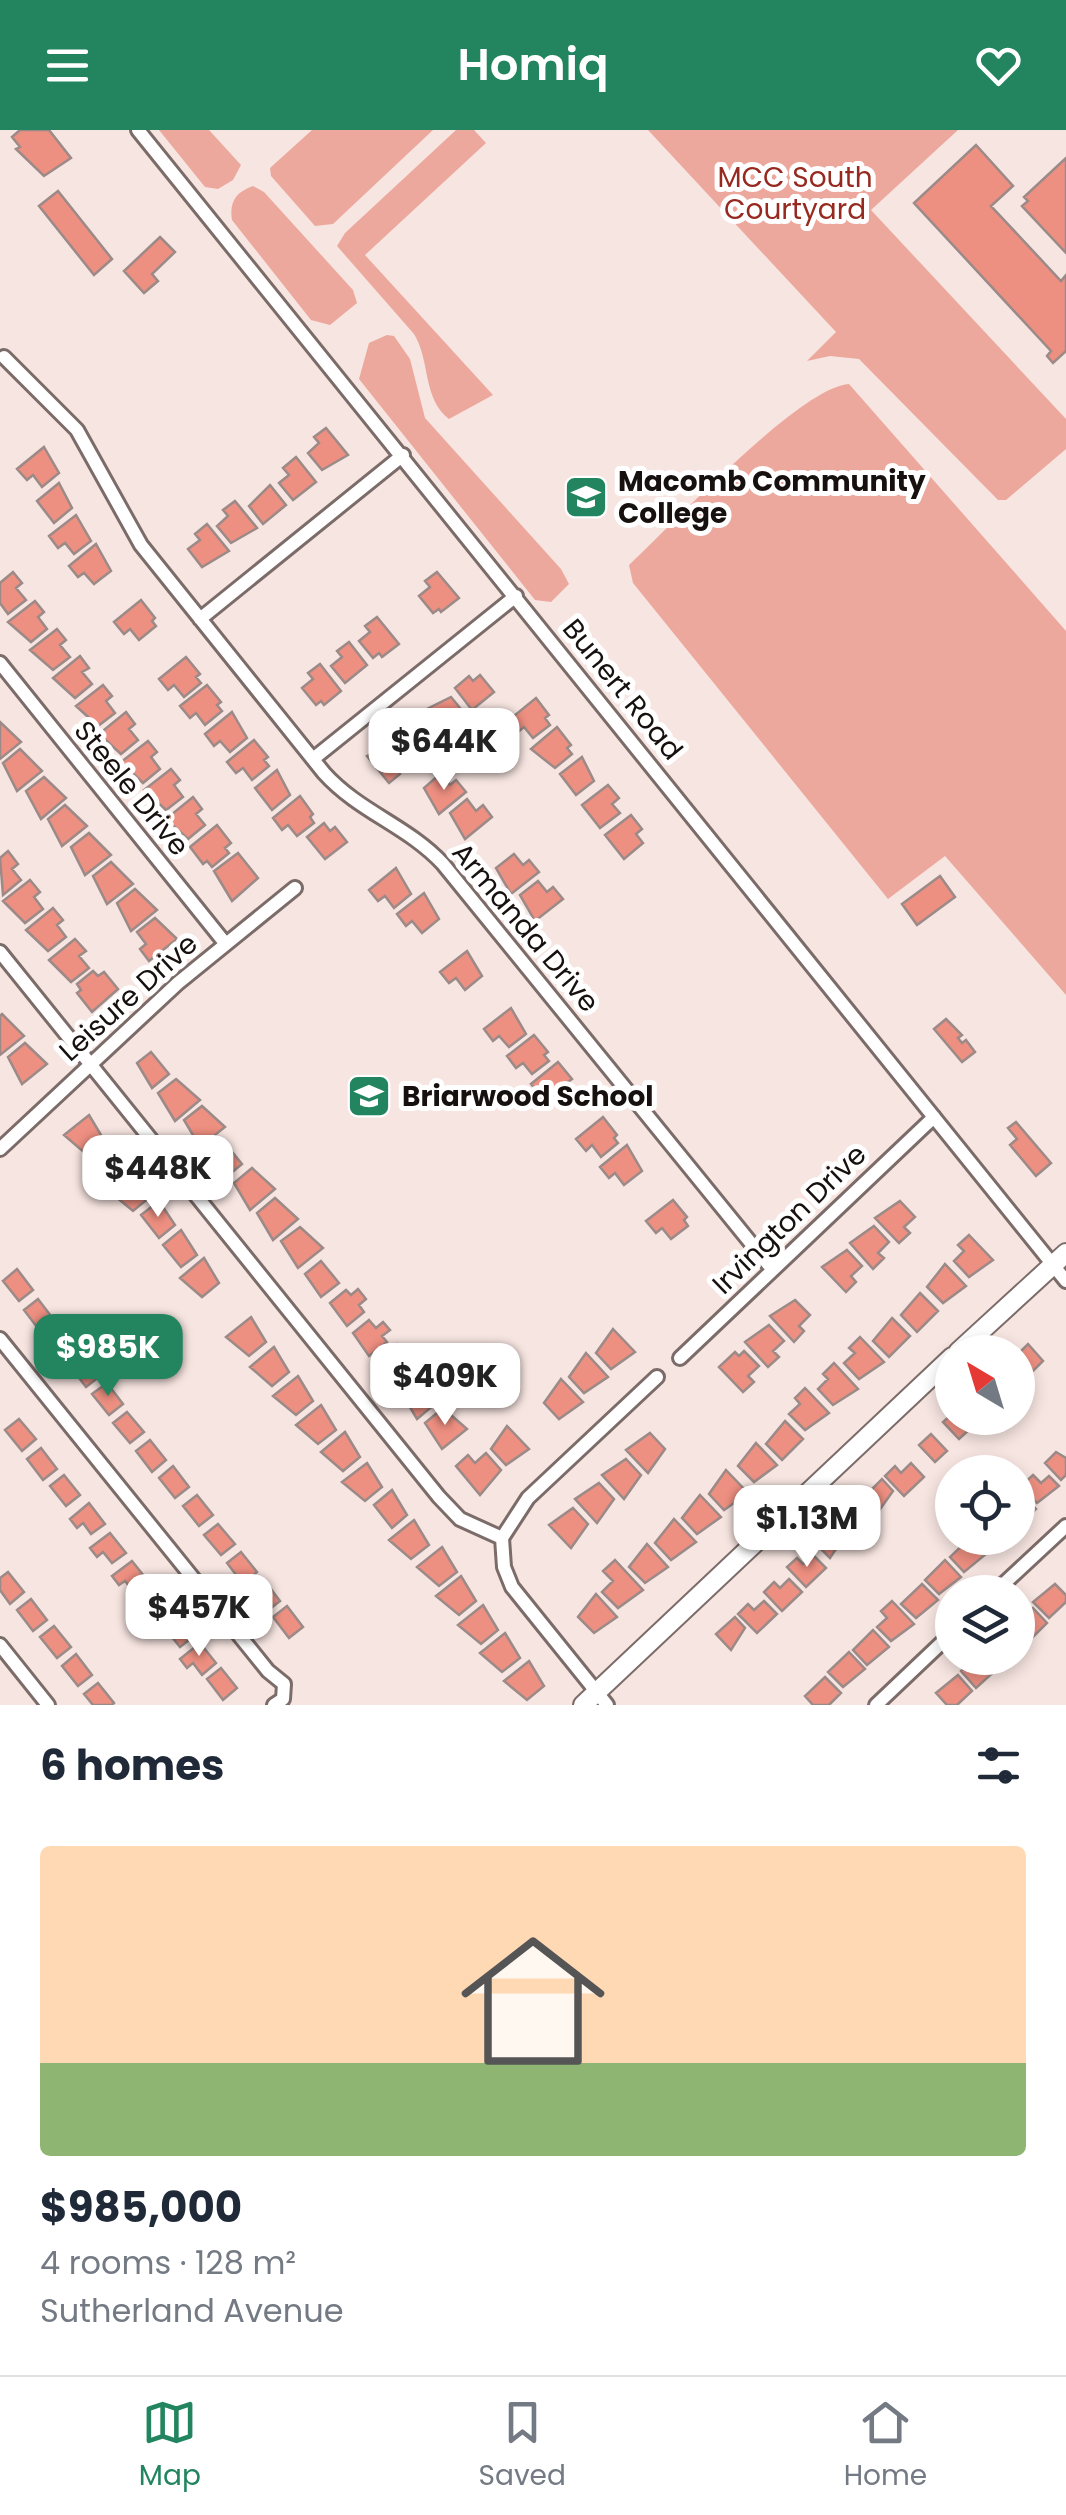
<!DOCTYPE html>
<html lang="en">
<head>
<meta charset="utf-8">
<style>
  :root { --surface:#fff; --page:#f2f2f3; --text:#1f2937; --muted:#747a83; --line:#e0e1e3; --accent:#22855f }
  body { margin:0; font-family:Poppins,sans-serif; background:var(--page); color:var(--text); height:100vh; display:flex; flex-direction:column; font-size:38px; white-space:nowrap }
  * { box-sizing:border-box; margin:0 }
  p { font-size:32px; color:var(--muted) }
  .icon { flex:none; width:55px; height:55px; fill:none; stroke:currentColor; stroke-width:2; stroke-linecap:round; stroke-linejoin:round }
  .map { position:relative; height:1575px; overflow:hidden }
  .details { display:flex; flex-direction:column; background:var(--surface); flex:1 }
  .details>* { flex:none }
  .needle { width:65px; rotate:322deg }
  .buttons { position:absolute; left:935px; top:1205px; display:grid; gap:20px }
  .buttons a { display:grid; place-items:center; width:100px; height:100px; border-radius:50%; background:var(--surface); box-shadow:0 5px 15px #0003; font-size:50px }
  .price { position:absolute; translate:-50% -85px; padding:0 22px; border-radius:20px; background:#fff; color:#222; font-size:32px; line-height:65px; filter:drop-shadow(0 2px 5px #0008) }
  .price::after { content:''; position:absolute; left:50%; top:60px; width:30px; height:22px; margin-left:-15px; background:inherit; clip-path:polygon(0 0,100% 0,50% 100%) }
  .price.current { background:var(--accent); color:#fff }
  ul { padding:0; list-style:none }
  li { display:grid; align-content:center; gap:20px; height:530px; padding:0 40px }
  li span { display:grid; place-items:center; height:310px; border-radius:10px; color:#555 }
  li>.icon { margin-inline-start:auto }
  span .icon { width:180px; height:180px; fill:#fffc; stroke-width:1 }
  li b { font-size:42px }
  h2 { display:flex; justify-content:space-between; align-items:center; height:120px; padding:0 40px; font-size:42px }
  header { display:flex; justify-content:space-between; align-items:center; height:130px; padding:0 40px; background:var(--accent); color:#fff; font-size:45px; font-weight:600 }
  .tab-bar { display:flex; justify-content:space-around; align-items:center; height:140px; border-top:2px solid var(--line); background:var(--surface); font-size:28px; color:var(--muted) }
  .tab-bar a { display:grid; justify-items:center; gap:5px }
  .tab-bar .current { color:var(--accent) }
  .map>svg:first-child { display:block }
</style>
</head>
<body>
<header><svg class="icon" aria-label="menu" viewBox="0 0 24 24"><path d="M4 6h16M4 12h16M4 18h16"/></svg>Homiq<svg class="icon" aria-label="heart" viewBox="0 0 24 24"><path d="M12 20l-8-8c-3-5 5-10 8-4 3-6 11-1 8 4z"/></svg></header>
<div class="map">
<svg width="1066" height="1575" viewBox="0 0 1066 1575">
  <rect width="100%" height="100%" fill="#f7e5e1"/>
  <!-- green -->
  <path fill="#eca89d" d="M159,0H209L241,35L233,50L218,59L205,57Z
    M312,0H433L333,94L315,96L271,46L270,38Z
    M456,0H474L486,13L365,125L493,265L449,289C422,268 431,232 414,204L337,116L345,103Z
    M648,0H958L871,80L1066,289V319L1006,370H998L859,229L830,226L807,231L836,202Z
    M253,56L264,62L353,160L357,173L330,195L311,190L232,90C229,72 236,62 253,56Z
    M387,205L394,206L410,229L425,288L561,439L569,454L551,472L535,470L359,249L369,213Z
    M849,254L1066,501V865L945,726L888,769L633,453L629,435C671,396 800,257 849,254Z"/>
  <!-- building -->
  <path fill="#ed8f81" stroke="#9b8a87" stroke-width="2.5" d="M20,0H49L71,28L44,46L16,19L20,17L12,7Z
    M976,15L1013,56L991,76L1061,151L1066,145V221L1053,233L1047,226L1051,221L914,73Z
    M1066,28V123L1022,76L1028,71L1024,67Z
    M58,61L112,129L94,145L39,76Z
    M160,107L175,122L152,144L158,151L144,163L124,141Z
    M326,298L348,325L322,340L308,323L319,313L314,307Z
    M44,317L59,343L42,357L33,345L27,350L17,339Z
    M296,327L316,352L293,370L279,353L289,345L283,338Z
    M59,353L72,378L54,393L37,371Z
    M270,355L286,375L263,394L249,376Z
    M235,371L257,398L231,413L217,396L228,386L223,380Z
    M76,385L91,411L74,424L65,413L58,418L49,406Z
    M207,394L229,421L202,437L188,419L200,410L195,404Z
    M96,414L111,441L94,454L84,443L78,447L69,436Z
    M13,442L22,453L16,458L26,470L8,484L0,473V453Z
    M437,442L459,468L441,482L439,479L433,483L419,466L430,457L425,451Z
    M141,470L155,488L152,491L156,496L139,510L130,499L124,504L114,492Z
    M35,471L44,482L38,487L47,499L31,512L8,492Z
    M377,487L399,514L382,527L379,523L373,528L359,511L370,502L365,496Z
    M57,499L66,510L60,515L70,527L53,540L30,520Z
    M349,512L367,535L345,553L331,536L342,527L337,521Z
    M80,526L89,538L82,542L92,554L75,568L53,548Z
    M186,527L200,544L196,547L201,553L184,567L174,555L168,560L159,549Z
    M320,534L341,561L324,575L321,571L316,575L302,558L313,549L308,543Z
    M480,545L494,562L472,580L455,558L469,546L473,551Z
    M103,555L112,566L106,571L115,583L98,596L76,576Z
    M207,555L221,572L217,575L222,581L205,595L196,583L190,588L180,576Z
    M451,567L465,584L443,602L425,580Z
    M536,568L549,585L545,588L550,595L533,608L524,597L518,602L509,590Z
    M126,582L135,594L129,599L138,610L121,624L99,604Z
    M232,582L247,608L230,622L220,611L214,616L205,604Z
    M422,590L436,607L424,616L429,623L417,632L396,605Z
    M0,592L21,612L0,629Z
    M557,597L571,615L567,618L572,624L555,638L531,619Z
    M254,610L268,627L264,630L269,636L252,650L243,638L236,643L227,632Z
    M148,611L157,622L151,627L160,639L143,653L121,632Z
    M393,611L407,629L396,638L400,644L389,653L367,626Z
    M20,619L42,641L17,661L3,633Z
    M582,627L594,651L576,665L560,644Z
    M171,639L180,650L174,655L183,667L166,680L144,660Z
    M277,640L290,665L272,680L255,658Z
    M441,643L450,655L456,650L466,662L439,684L424,658Z
    M44,647L66,668L41,689L26,661Z
    M608,655L619,668L612,674L620,683L600,698L582,675Z
    M300,666L313,684L310,687L314,693L297,706L288,695L282,700L273,688Z
    M193,667L202,679L196,684L205,695L188,709L166,689Z
    M467,669L476,681L483,675L492,687L465,709L450,683Z
    M65,675L87,696L62,716L48,689Z
    M631,685L642,699L636,704L643,713L624,729L605,705Z
    M324,693L330,701L335,697L347,712L325,729L307,707Z
    M217,695L231,713L225,718L229,723L212,737L207,731L203,734L190,717Z
    M89,703L111,725L85,745L71,717Z
    M8,721L18,734L12,739L21,750L3,765L0,728Z
    M238,723L258,748L232,771L214,741Z
    M514,724L523,735L529,730L539,742L511,764L496,738Z
    M111,732L133,754L107,774L93,746Z
    M396,738L411,764L394,778L385,766L378,771L369,760Z
    M940,746L955,767L917,795L902,774Z
    M30,750L40,762L34,767L43,779L25,793L3,771Z
    M538,751L547,762L553,757L563,769L535,791L520,765Z
    M135,759L157,780L131,801L117,773Z
    M424,763L439,789L422,803L412,791L406,796L397,784Z
    M53,778L63,790L57,795L66,807L48,821L26,800Z
    M155,788L177,809L149,831L140,819L146,814L137,802Z
    M75,809L86,821L79,826L89,838L71,852L49,830Z
    M467,821L482,846L465,860L456,848L449,853L440,842Z
    M93,841L98,846L104,842L118,859L92,882L77,863L81,860L77,854Z
    M511,878L526,904L509,917L499,906L493,911L484,899Z
    M2,884L24,906L0,925V886Z
    M946,889L962,905L958,908L962,913L966,910L975,922L962,932L934,899Z
    M534,905L548,922L544,925L549,931L532,944L523,933L516,938L507,926Z
    M25,913L47,934L22,954L8,927Z
    M151,922L169,944L152,958L137,933Z
    M558,932L572,949L568,952L573,958L556,972L546,960L540,965L531,954Z
    M176,949L200,970L175,991L158,963Z
    M202,976L225,997L200,1017L184,990Z
    M89,985L104,1010L86,1024L64,1005Z
    M603,987L617,1005L614,1008L618,1013L601,1027L592,1015L586,1021L576,1009Z
    M1016,992L1051,1033L1036,1046L1010,1015L1017,1009L1008,998Z
    M224,1012L242,1034L225,1048L208,1025Z
    M111,1015L127,1039L111,1051L102,1040L95,1045L86,1034Z
    M627,1015L642,1041L624,1055L615,1043L609,1048L600,1037Z
    M252,1038L275,1059L250,1080L234,1053Z
    M135,1042L150,1067L133,1081L110,1062Z
    M275,1068L298,1089L273,1110L257,1083Z
    M673,1070L687,1087L684,1090L688,1096L671,1109L662,1098L656,1103L646,1091Z
    M159,1071L175,1095L159,1108L141,1085Z
    M900,1071L915,1087L904,1097L910,1103L899,1113L875,1088Z
    M874,1096L889,1112L878,1123L884,1128L873,1139L850,1113Z
    M300,1097L323,1118L298,1138L281,1111Z
    M181,1100L197,1125L181,1137L163,1115Z
    M969,1105L993,1130L969,1147L954,1131L964,1121L958,1115Z
    M847,1120L862,1136L851,1146L856,1152L846,1162L822,1137Z
    M204,1128L219,1153L202,1167L180,1148Z
    M321,1131L339,1153L321,1167L305,1144Z
    M945,1134L966,1156L943,1173L927,1157Z
    M17,1139L33,1160L19,1171L3,1151Z
    M358,1159L366,1169L359,1175L364,1182L347,1196L330,1173L346,1160L351,1165Z
    M920,1163L938,1181L917,1202L901,1185Z
    M38,1169L54,1190L40,1201L24,1180Z
    M795,1170L810,1185L799,1196L804,1201L794,1212L770,1186Z
    M251,1187L266,1212L249,1226L226,1207Z
    M892,1188L910,1206L889,1227L873,1211Z
    M369,1190L376,1198L383,1192L390,1200L382,1206L387,1212L369,1226L353,1203Z
    M769,1195L784,1211L773,1221L779,1227L768,1237L745,1212Z
    M61,1197L77,1218L63,1229L47,1208Z
    M613,1199L635,1222L611,1239L596,1223Z
    M860,1207L884,1232L859,1249L844,1233L855,1223L849,1218Z
    M397,1214L423,1235L394,1258L379,1238L384,1234L379,1228Z
    M1028,1214L1043,1231L1032,1242L1025,1235L1018,1241V1224Z
    M274,1217L289,1242L272,1256L250,1237Z
    M744,1221L759,1236L748,1246L754,1252L743,1262L719,1237L735,1222L739,1226Z
    M586,1223L608,1247L584,1263L569,1247Z
    M83,1225L100,1246L86,1257L70,1236Z
    M834,1233L858,1259L833,1275L818,1259L828,1249L823,1244Z
    M298,1246L313,1271L296,1285L273,1266Z
    M419,1247L442,1268L417,1289L401,1262Z
    M561,1249L583,1272L559,1289L544,1273Z
    M107,1253L123,1274L109,1285L92,1264Z
    M805,1258L829,1283L805,1300L789,1284L800,1274L795,1268Z
    M321,1275L336,1300L318,1314L296,1295Z
    M443,1278L467,1299L442,1319L425,1293Z
    M127,1282L144,1302L130,1313L113,1293Z
    M952,1284L971,1298L959,1309L943,1292Z
    M19,1289L36,1309L22,1321L5,1300Z
    M785,1291L803,1309L782,1330L766,1314Z
    M507,1296L529,1319L506,1335L491,1319Z
    M345,1302L360,1327L343,1341L321,1322Z
    M650,1303L665,1319L648,1343L626,1320Z
    M931,1304L947,1321L935,1332L919,1315Z
    M150,1310L166,1330L152,1342L136,1321Z
    M756,1313L777,1335L754,1352L738,1336Z
    M41,1318L57,1339L43,1350L27,1329Z
    M1056,1322L1066,1328V1345L1061,1350L1045,1333Z
    M486,1323L501,1340L480,1365L456,1336L468,1325L475,1333Z
    M626,1329L641,1345L624,1369L602,1345Z
    M367,1333L382,1357L365,1371L342,1352Z
    M911,1333L924,1347L904,1366L885,1346L895,1336L901,1343Z
    M173,1336L189,1357L175,1368L159,1348Z
    M726,1340L748,1363L724,1380L709,1364Z
    M64,1345L80,1365L66,1376L50,1356Z
    M1033,1345L1041,1353L1049,1346L1059,1356L1037,1373L1021,1356Z
    M882,1349L893,1361L878,1382L864,1367Z
    M599,1353L614,1369L597,1393L575,1369Z
    M392,1360L407,1385L392,1398L374,1375Z
    M1020,1362L1036,1379L1019,1395L1018,1364Z
    M197,1365L213,1385L199,1396L183,1376Z
    M700,1365L721,1387L697,1404L682,1388Z
    M89,1373L105,1394L91,1404L83,1393L77,1398L70,1389Z
    M857,1374L868,1385L854,1406L839,1391Z
    M573,1378L588,1394L571,1418L549,1395Z
    M674,1389L696,1412L671,1430L655,1413Z
    M414,1390L429,1415L411,1429L389,1410Z
    M218,1394L235,1414L221,1425L204,1405Z
    M833,1396L844,1407L830,1428L815,1413Z
    M110,1403L126,1423L112,1433L103,1422L97,1427L90,1418Z
    M970,1408L986,1424L964,1442L950,1427Z
    M647,1414L668,1437L645,1453L629,1437Z
    M442,1417L457,1442L439,1456L417,1437Z
    M241,1422L257,1442L243,1454L227,1433Z
    M813,1425L826,1438L806,1457L787,1437L797,1428L803,1434Z
    M615,1430L643,1460L618,1478L602,1462L613,1451L603,1441Z
    M945,1430L961,1447L939,1464L925,1450Z
    M132,1431L148,1451L134,1462L125,1451L119,1455L112,1446Z
    M8,1442L24,1462L10,1474L0,1460V1448Z
    M461,1446L476,1471L459,1485L436,1466Z
    M789,1449L802,1462L782,1481L764,1462L774,1452L780,1458Z
    M264,1450L280,1471L266,1482L250,1461Z
    M922,1454L938,1470L916,1488L901,1474Z
    M1055,1454L1066,1465V1472L1049,1488L1033,1472Z
    M155,1457L171,1478L157,1489L141,1469Z
    M596,1464L617,1487L594,1503L578,1487Z
    M31,1469L47,1490L33,1501L17,1480Z
    M764,1471L777,1484L757,1503L738,1484L748,1474L754,1480Z
    M892,1471L914,1494L891,1511L877,1497L887,1488L881,1481Z
    M483,1475L498,1500L481,1514L458,1495Z
    M287,1476L303,1497L289,1508L273,1487Z
    M1033,1478L1047,1493L1027,1513L1018,1503V1490Z
    M177,1485L194,1506L180,1517L163,1496Z
    M735,1487L745,1498L731,1520L716,1504Z
    M54,1496L71,1517L57,1528L40,1507Z
    M873,1500L889,1517L867,1535L853,1520Z
    M505,1503L520,1528L502,1542L480,1523Z
    M200,1513L216,1533L202,1545L193,1533L187,1538L180,1529Z
    M849,1522L865,1539L843,1557L828,1542Z
    M76,1524L92,1545L78,1556L62,1536Z
    M976,1528H987L997,1539L976,1558L961,1541Z
    M529,1531L544,1556L527,1570L504,1551Z
    M221,1538L237,1558L223,1570L207,1549Z
    M958,1545L972,1561L957,1575H947L936,1563Z
    M825,1547L841,1563L829,1575H813L805,1566Z
    M98,1553L114,1573L112,1575H93L84,1564Z"/>
  <g fill="none" stroke-linecap="round" stroke-linejoin="round">
    <!-- street casing -->
    <g stroke="#7c6c69" stroke-width="18">
      <path id="street" d="M138,0L1066,1151
        M4,227L77,300L141,415L324,643C359,682 408,696 443,734L772,1139
        M200,489L403,325
        M0,533L225,813
        M313,629L516,466
        M0,822L439,1367L460,1389L502,1408L504,1437L512,1457L607,1575
        M0,1019L178,853L295,758
        M0,1209L268,1541L284,1554L283,1569L274,1575
        M680,1228L934,987
        M502,1408L528,1368L657,1247
        M995,1462L1066,1396
        M0,1515L48,1575
        M876,1575L952,1503"/>
    </g>
    <!-- secondary casing -->
    <g stroke="#7c6c69" stroke-width="22">
      <path id="secondary" d="M958,1222L1066,1123
        M583,1575L952,1227"/>
    </g>
    <!-- street -->
    <use href="#street" stroke="#fff" stroke-width="12"/>
    <!-- secondary -->
    <use href="#secondary" stroke="#fff" stroke-width="18"/>
  </g>
  <!-- icons -->
  <defs>
    <g id="university-square" transform="scale(2.25)"><rect x="-9" y="-9" width="18" height="18" rx="4" fill="#22855f" stroke="#fff"/><path d="M0-5L7-2L0 1L-7-2ZM-4 1L0 2.5L4 1V4Q0 6-4 4Z" fill="#fff"/></g>
    <g id="school-square" transform="scale(2.25)"><rect x="-9" y="-9" width="18" height="18" rx="4" fill="#22855f" stroke="#fff"/><path d="M0-5L7-2L0 1L-7-2ZM-4 1L0 2.5L4 1V4Q0 6-4 4Z" fill="#fff"/></g>
  </defs>
  <g fill-rule="evenodd">
    <use href="#university-square" x="586" y="367"/>
    <use href="#school-square" x="369" y="966"/>
  </g>
  <g text-anchor="middle" stroke-width="10" stroke-linejoin="round" paint-order="stroke">
    <!-- park labels -->
    <g font-size="28" fill="#972a20" stroke="#fff">
      <text x="795" y="57">MCC South<tspan x="795" dy="32">Courtyard</tspan></text>
    </g>
    <!-- poi labels -->
    <g font-size="28" font-weight="bold" fill="#16100f" stroke="#fff" text-anchor="start">
      <text x="618" y="361">Macomb Community<tspan x="618" dy="32">College</tspan></text>
      <text x="402" y="976">Briarwood School</text>
    </g>
    <!-- street labels -->
    <g font-size="28" fill="#16100f" stroke="#fff">
      <text transform="translate(623 559) rotate(51)" y="10">Bunert Road</text>
      <text transform="translate(132 658) rotate(51)" y="10">Steele Drive</text>
      <text transform="translate(526 797) rotate(50)" y="10">Armanda Drive</text>
      <text transform="translate(128 867) rotate(-42)" y="10">Leisure Drive</text>
      <text transform="translate(789 1089) rotate(-44)" y="10">Irvington Drive</text>
    </g>
  </g>
</svg>
<div class="buttons">
<a><svg class="needle" viewBox="-14 -14 28 28"><path d="M0-13l5 13h-10z" fill="#e53935"/><path d="M0 13l5-13h-10z" fill="#747a83"/></svg></a>
<a><svg class="icon" aria-label="locate" viewBox="0 0 24 24"><circle cx="12" cy="12" r="6"/><path d="M12 2v4M12 18v4M2 12h4M18 12h4"/></svg></a>
<a><svg class="icon" aria-label="layers" viewBox="0 0 24 24"><path d="M12 4l9 5-9 5-9-5zM3 14l9 5 9-5"/></svg></a>
</div>
<b class="price" style="left:444px;top:663px">$644K</b>
<b class="price" style="left:158px;top:1090px">$448K</b>
<b class="price current" style="left:108px;top:1269px">$985K</b>
<b class="price" style="left:445px;top:1298px">$409K</b>
<b class="price" style="left:807px;top:1440px">$1.13M</b>
<b class="price" style="left:199px;top:1529px">$457K</b>
</div>
<section class="details">
<h2>6 homes<svg class="icon" aria-label="filters" viewBox="0 0 24 24"><path d="M4 7h16M4 17h16"/><circle cx="9" cy="7" r="2"/><circle cx="15" cy="17" r="2"/></svg></h2>
<ul>
<li><span style="background:linear-gradient(#ffd9b3 70%,#8fb573 0)"><svg class="icon" aria-label="home" viewBox="0 0 24 24"><path d="M3 11l9-7 9 7M6 9v11h12V9"/></svg></span><div><b>$985,000</b><p>4 rooms · 128 m²</p><p>Sutherland Avenue</p></div></li>
</ul>
</section>
<nav class="tab-bar">
<a class="current"><svg class="icon" aria-label="map" viewBox="0 0 24 24"><path d="M3 6l6-2 6 2 6-2v14l-6 2-6-2-6 2zM9 4v14M15 6v14"/></svg>Map</a>
<a><svg class="icon" aria-label="saved" viewBox="0 0 24 24"><path d="M7 4h10v16l-5-4-5 4z"/></svg>Saved</a>
<a><svg class="icon" aria-label="home" viewBox="0 0 24 24"><path d="M3 11l9-7 9 7M6 9v11h12V9"/></svg>Home</a>
</nav>
</body>
</html>
